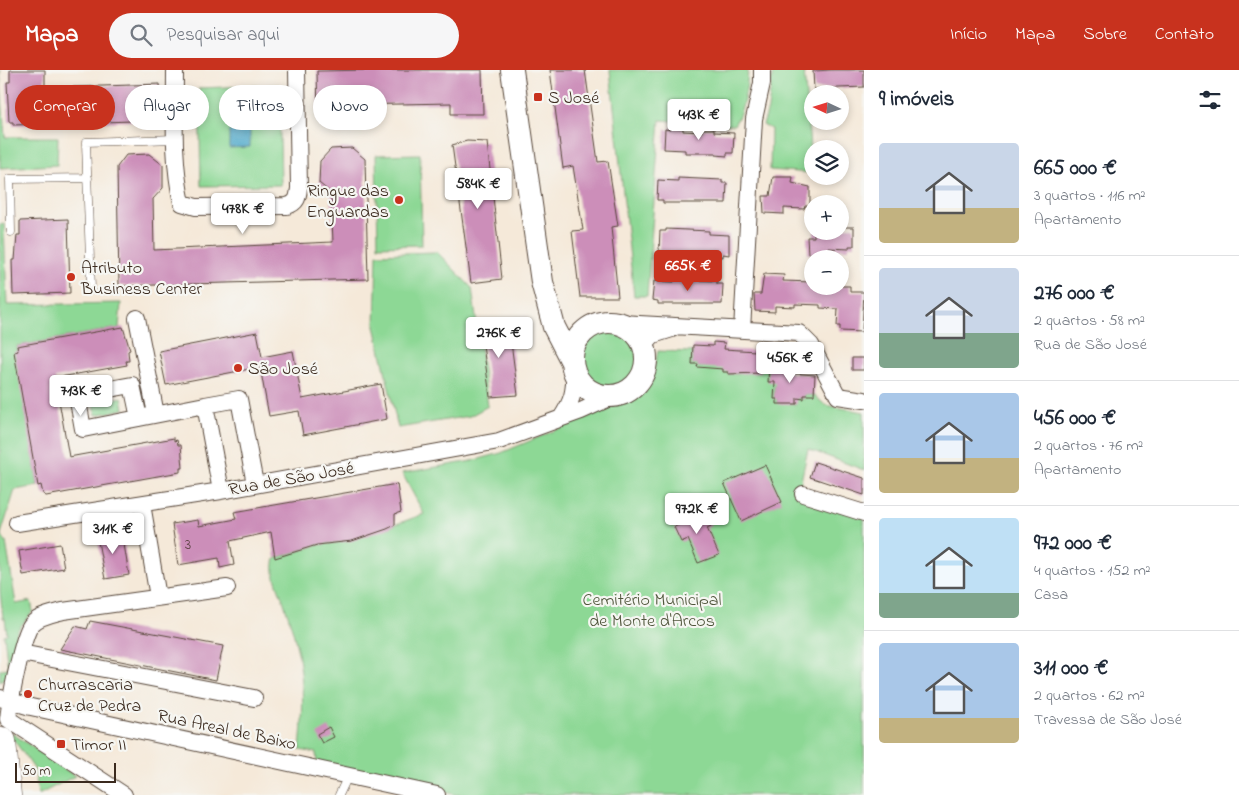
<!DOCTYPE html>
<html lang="pt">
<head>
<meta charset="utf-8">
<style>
  :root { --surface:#fff; --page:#f6f6f7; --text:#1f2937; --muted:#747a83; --line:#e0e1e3; --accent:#c8321e }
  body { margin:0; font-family:"Indie Flower",sans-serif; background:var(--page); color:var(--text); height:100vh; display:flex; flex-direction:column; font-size:19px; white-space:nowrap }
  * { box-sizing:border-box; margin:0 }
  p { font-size:16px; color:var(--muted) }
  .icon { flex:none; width:28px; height:28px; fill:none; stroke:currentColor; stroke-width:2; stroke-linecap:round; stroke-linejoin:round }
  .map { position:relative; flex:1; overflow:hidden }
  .side { display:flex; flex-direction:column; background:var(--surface); width:375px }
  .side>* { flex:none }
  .hud { position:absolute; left:15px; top:15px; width:475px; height:45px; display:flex; gap:10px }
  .needle { width:32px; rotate:274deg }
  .controls { position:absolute; left:804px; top:15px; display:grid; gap:10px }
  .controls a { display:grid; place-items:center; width:45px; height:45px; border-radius:50%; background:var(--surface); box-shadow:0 2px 8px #0003; font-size:25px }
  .scale { position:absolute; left:15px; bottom:12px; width:101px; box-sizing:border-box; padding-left:5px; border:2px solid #3b2a1e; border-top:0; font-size:14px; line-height:18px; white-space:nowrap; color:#3b2a1e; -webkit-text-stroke:4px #f6f6f2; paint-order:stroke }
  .price { position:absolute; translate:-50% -42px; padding:0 11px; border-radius:5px; background:#fff; color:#222; font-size:16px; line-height:32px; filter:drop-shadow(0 1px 2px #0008) }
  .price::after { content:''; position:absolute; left:50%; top:30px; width:15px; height:11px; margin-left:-8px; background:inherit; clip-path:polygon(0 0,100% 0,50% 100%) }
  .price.active { background:var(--accent); color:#fff }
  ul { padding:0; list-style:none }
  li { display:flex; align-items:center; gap:15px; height:125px; padding:0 15px }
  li+li { border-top:1px solid var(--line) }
  li span { display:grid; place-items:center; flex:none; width:140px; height:100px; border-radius:5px; color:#555 }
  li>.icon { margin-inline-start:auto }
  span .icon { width:60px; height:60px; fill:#fffc; stroke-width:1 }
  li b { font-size:21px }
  h2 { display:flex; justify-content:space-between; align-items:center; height:60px; padding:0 15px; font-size:21px }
  .pill { padding:0 18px; border-radius:22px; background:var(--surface); box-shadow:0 2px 8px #0003; font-size:18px; line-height:45px }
  .pill.active { background:var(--accent); color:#fff }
  header { display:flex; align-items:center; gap:30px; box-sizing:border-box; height:70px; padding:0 25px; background:var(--accent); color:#fff }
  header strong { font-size:24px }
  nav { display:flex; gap:28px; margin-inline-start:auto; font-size:18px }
  .search { width:350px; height:45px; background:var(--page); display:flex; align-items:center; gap:12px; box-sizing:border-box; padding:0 18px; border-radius:28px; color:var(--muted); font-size:19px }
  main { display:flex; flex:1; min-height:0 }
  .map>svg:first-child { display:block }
</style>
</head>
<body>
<header>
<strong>Mapa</strong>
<div class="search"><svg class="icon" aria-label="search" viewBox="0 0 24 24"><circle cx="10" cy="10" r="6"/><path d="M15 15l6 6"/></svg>Pesquisar aqui</div>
<nav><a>Início</a><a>Mapa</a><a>Sobre</a><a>Contato</a></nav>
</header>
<main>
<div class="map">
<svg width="864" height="725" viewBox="0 0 864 725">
  <rect width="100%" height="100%" fill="#f6f6f2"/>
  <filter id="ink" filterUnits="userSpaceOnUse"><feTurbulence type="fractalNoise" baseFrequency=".02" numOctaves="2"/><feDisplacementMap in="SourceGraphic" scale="10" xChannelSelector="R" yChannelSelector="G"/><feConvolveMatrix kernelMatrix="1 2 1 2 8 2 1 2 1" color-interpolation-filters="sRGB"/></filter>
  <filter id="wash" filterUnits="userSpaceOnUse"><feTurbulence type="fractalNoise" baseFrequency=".0096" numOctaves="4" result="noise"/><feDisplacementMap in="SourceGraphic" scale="20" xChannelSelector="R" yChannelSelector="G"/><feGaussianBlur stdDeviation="1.12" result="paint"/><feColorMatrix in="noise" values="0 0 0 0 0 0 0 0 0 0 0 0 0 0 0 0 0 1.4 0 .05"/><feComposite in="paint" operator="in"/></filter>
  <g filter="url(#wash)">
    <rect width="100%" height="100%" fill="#f5e9d9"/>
    <!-- green -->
    <path fill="#8dd895" stroke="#64815a" d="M0,0L5,67H58L57,95L0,98Z
      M610,0H748C747,18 744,40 734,55L660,50L647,226H634Z
      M773,0H804L812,103L770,100L771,59L763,55L768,39Z
      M279,15L281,115L201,116L199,18Z
      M420,84L422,175L378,176L376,85Z
      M0,154H4L7,235L121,233L119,258L17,276L38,416L15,420L1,464L6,472L16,534L31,531L33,541L17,561L8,605L0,612V600L8,598L4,565L7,564L5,548H3L0,521Z
      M437,182L472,218L488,336L470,346L398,358L375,256L377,184Z
      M582 289a28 28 0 1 1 56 0a28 28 0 1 1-56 0Z
      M658,281L693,282L692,294H698V297L723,296L728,304H739L762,283L776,284V294L768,299V311L778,312L774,317V328L777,329V333L796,334L797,328L804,329V325H814L825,335L864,342V400L808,379L798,425L864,447V725H457L317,692L316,683L300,680C305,622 304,592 285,536C281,522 270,504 275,489L317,475L353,470L424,444L402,403L472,391L501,383L630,329C648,316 653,302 658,281Z
      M122,327L124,339L96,345L94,333Z
      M0,655L75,706L38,725L35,700L14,670L0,671Z"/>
    <!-- water -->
    <path fill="#4ca7ca" stroke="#446874" d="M250,60V77L229,78V61Z"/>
    <g id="blocks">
      <!-- building -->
      <path fill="#cc8eb9" d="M10,0H45V18L160,14L162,50L13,55V52H9L7,12H10Z
        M373,0H482L483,44H451V33L349,35L350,46L318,47L317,1Z
        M550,0H585L598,92L608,91L618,156L611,157L618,227H580L572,161L583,160L573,96L563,98Z
        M833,0H864V17L814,19L813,1Z
        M670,57L683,58V61L702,62V59H714V62L734,63L733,83H727V86L716,85V83H685V80L664,79L665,59L670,60Z
        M467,71L487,72L502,209L471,213L452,75Z
        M352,78L365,89L368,209L119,216L117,97L126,85L149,84L163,95V118L153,129L154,180L333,172L331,123L319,113L320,91L331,79Z
        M773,107H793L792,113L810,117V136H805L804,139L784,138V144L764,143L763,126H770Z
        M678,108L722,110V113H727L726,133H663V130H657L658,110L678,111Z
        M68,149L70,223L13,225L12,190H15L17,165H20V151Z
        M840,157H854V176H849V179L828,178V184H808L807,167H814V161H840Z
        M666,159L709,161V164L729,165V185L723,184V187L659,181L660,161H666Z
        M764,204L784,205L783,211L812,212V216H850V222H864L862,262L840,261V256H837L838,239L820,238V235L795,234V237L775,236V242L755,241L754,224H761Z
        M674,209L717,211V214H723L722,234H658V231L652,230L654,211L674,212Z
        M508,250L518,325L490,327L480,253Z
        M123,257L130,280L128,281L129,291H126L127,295L55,308L69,387L174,368V371L177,370L178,375H181L183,398H180V402L46,426L43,424L41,415L38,416L14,282L18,281L17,276Z
        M257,262L262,287L293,281L302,329L381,314L387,349L303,365L299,341L269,346L260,297L166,315L159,281Z
        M713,272L725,273L724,279L756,281V283H762L761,303L728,304V302H723V299L697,297L698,294H692L693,275L713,276Z
        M852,288H864V300H852Z
        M769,294L790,295V303L815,305L814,325H804V329L797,328V334H777V329H774L775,312H768Z
        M815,392L864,408V425L810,407Z
        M765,395L782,432L741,451L724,413Z
        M397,414L401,442L395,444V455L387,459L352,471L317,475L275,488L271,462L230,471L234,495L220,498L219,488L178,495L172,454L198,450L199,456L236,449L234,442Z
        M693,439L697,448L706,444L711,456L707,458L719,485L698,493L688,469L681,472L674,457L683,453L680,445Z
        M122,462L129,505L105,509L97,466Z
        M60,474L64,498L23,505L19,481Z
        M90,551L223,576L216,610L60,579L75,556L87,559Z
        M329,657L334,667L322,673L317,664Z"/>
    </g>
  </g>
  <g filter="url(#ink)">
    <use href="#blocks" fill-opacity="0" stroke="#57473a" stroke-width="1"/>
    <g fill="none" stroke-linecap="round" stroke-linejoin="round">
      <!-- highway-tunnel -->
      <path stroke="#d0c3b4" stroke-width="28" stroke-dasharray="28 14" stroke-linecap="butt" d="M0,651L2,671"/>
      <!-- lane casing -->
      <g stroke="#57473a" stroke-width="9">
        <path id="lane" d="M11,162L10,109L88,108
          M91,220L86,72L175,69
          M339,725L348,706"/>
      </g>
      <!-- street casing -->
      <g stroke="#57473a" stroke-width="18">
        <path id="street" d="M175,0C175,44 172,90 182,133L196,137L287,136C297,133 298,128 299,118L297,0
          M137,248L156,344
          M621,253L799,263L811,275L838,326L864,330
          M742,260L754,49L762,13V0
          M643,276L653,265L672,259
          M139,348L132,315L77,325L83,359L205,335
          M561,348C572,332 575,321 574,301
          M221,421L205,335L239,329L255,414
          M803,424L864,443
          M142,434L158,527
          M17,453L221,421L499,371L581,341L614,326
          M21,583L254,628
          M0,628L31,637L437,725
          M8,649C10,631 22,567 31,555C38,546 52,544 63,541L227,518
          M8,649L124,725"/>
      </g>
      <!-- secondary casing -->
      <g stroke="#57473a" stroke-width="24">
        <path id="secondary" d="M512,0L542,212L554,257L571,290
          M572 289a37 37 0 1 1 74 0a37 37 0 1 1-74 0Z"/>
      </g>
      <!-- highway casing -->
      <g stroke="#57473a" stroke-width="29">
        <path id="highway" d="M2,671L7,725"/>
      </g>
      <!-- lane -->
      <use href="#lane" stroke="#fff" stroke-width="8"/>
      <!-- street -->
      <use href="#street" stroke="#fff" stroke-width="16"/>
      <!-- secondary -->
      <use href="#secondary" stroke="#fff" stroke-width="22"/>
      <!-- highway -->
      <use href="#highway" stroke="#fff" stroke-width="28"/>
    </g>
  </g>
  <!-- markers -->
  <g fill="#c8321e" stroke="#f6f6f2" stroke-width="2">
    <rect x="533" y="22" width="10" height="10" rx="2.5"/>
    <circle cx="399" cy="130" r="5"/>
    <circle cx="71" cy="207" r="5"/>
    <circle cx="238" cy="298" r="5"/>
    <circle cx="28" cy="624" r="5"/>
    <rect x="56" y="669" width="10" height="10" rx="2.5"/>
  </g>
  <g text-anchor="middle" stroke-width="4.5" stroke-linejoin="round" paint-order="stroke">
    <!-- number labels -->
    <g font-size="15" fill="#5f4345">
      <text x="188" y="479">3</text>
    </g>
    <!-- poi labels -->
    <g font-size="18" fill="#3b2a1e" stroke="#f6f6f2" text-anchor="start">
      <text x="548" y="33">S José</text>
      <text x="389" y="126" text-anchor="end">Ringue das<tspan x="389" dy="21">Enguardas</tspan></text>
      <text x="81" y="203">Atributo<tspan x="81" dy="21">Business Center</tspan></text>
      <text x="248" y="304">São José</text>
      <text x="38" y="620">Churrascaria<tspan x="38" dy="21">Cruz de Pedra</tspan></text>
      <text x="71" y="680">Timor II</text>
    </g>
    <!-- street labels -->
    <g font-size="18" fill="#3b2a1e" stroke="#f6f6f2">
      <text transform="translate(291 408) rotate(-10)" y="6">Rua de São José</text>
      <text transform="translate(227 659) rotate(12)" y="6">Rua Areal de Baixo</text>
    </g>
    <!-- park labels -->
    <g font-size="18" fill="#50563c" stroke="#f6f6f2">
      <text x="652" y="535">Cemitério Municipal<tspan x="652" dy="21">de Monte d'Arcos</tspan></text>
    </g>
  </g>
</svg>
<div class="controls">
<a><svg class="needle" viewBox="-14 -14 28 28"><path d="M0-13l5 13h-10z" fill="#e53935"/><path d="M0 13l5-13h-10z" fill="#747a83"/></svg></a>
<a><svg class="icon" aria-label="layers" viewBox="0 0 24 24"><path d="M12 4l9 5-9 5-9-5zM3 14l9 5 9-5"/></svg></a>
<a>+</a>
<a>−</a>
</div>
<div class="scale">50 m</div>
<b class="price" style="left:699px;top:71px">413K €</b>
<b class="price" style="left:478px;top:140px">584K €</b>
<b class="price" style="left:243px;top:165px">478K €</b>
<b class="price active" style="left:688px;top:222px">665K €</b>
<b class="price" style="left:499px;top:289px">276K €</b>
<b class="price" style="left:790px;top:314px">456K €</b>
<b class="price" style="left:81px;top:347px">713K €</b>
<b class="price" style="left:697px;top:465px">972K €</b>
<b class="price" style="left:113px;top:485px">311K €</b>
<div class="hud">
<a class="pill active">Comprar</a>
<a class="pill">Alugar</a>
<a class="pill">Filtros</a>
<a class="pill">Novo</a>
</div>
</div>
<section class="side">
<h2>9 imóveis<svg class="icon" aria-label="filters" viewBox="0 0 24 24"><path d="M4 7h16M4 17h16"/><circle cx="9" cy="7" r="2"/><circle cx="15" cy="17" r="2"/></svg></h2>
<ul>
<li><span style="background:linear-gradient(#c9d6e8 65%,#c2b280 0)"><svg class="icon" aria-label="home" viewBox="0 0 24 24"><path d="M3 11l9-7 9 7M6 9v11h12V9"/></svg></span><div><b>665 000 €</b><p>3 quartos · 116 m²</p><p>Apartamento</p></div></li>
<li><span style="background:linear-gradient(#c9d6e8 65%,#7fa58c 0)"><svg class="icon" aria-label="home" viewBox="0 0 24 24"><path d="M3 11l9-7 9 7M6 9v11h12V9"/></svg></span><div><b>276 000 €</b><p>2 quartos · 58 m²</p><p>Rua de São José</p></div></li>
<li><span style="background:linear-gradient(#a9c7e8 65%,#c2b280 0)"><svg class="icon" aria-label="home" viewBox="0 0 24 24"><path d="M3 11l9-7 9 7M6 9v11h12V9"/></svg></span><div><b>456 000 €</b><p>2 quartos · 76 m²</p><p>Apartamento</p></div></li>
<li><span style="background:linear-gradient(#bfe0f5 75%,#7fa58c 0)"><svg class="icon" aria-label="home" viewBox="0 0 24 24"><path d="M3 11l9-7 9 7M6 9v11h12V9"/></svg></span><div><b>972 000 €</b><p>4 quartos · 152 m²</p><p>Casa</p></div></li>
<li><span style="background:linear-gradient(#a9c7e8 75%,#c2b280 0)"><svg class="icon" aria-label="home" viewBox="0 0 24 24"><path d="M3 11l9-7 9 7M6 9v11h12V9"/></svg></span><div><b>311 000 €</b><p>2 quartos · 62 m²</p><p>Travessa de São José</p></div></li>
</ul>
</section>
</main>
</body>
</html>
